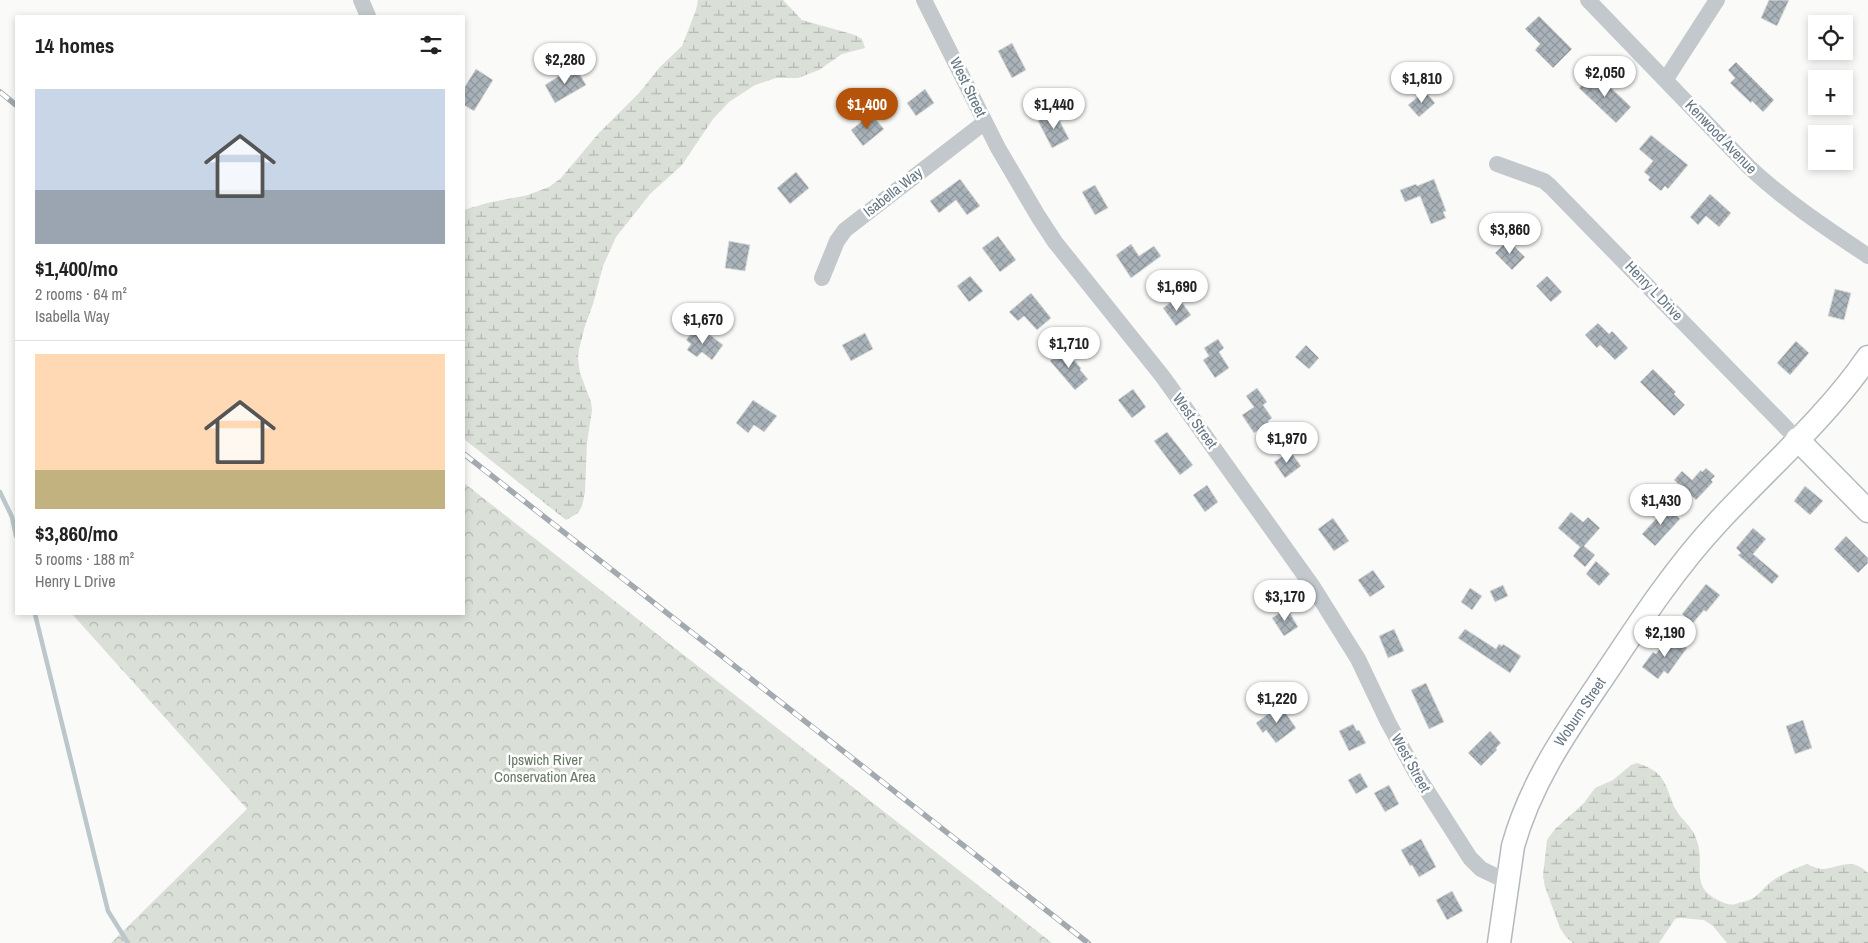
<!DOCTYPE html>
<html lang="en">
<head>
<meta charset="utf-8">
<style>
  :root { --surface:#fff; --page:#f6f6f6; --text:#222; --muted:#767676; --line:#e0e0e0; --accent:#b45309 }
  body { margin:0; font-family:"Archivo Narrow",sans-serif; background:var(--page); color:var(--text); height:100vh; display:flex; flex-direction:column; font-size:19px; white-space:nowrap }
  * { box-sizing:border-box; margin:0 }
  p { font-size:16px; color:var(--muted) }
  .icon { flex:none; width:28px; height:28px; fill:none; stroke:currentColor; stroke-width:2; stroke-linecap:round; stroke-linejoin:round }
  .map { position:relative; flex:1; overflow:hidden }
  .side { position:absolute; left:15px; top:15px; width:450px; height:600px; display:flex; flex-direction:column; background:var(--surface); border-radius:0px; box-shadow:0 2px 8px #0003 }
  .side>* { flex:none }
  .controls { position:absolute; left:1808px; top:15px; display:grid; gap:10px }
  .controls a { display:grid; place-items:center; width:45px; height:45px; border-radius:0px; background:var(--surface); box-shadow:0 2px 8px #0003; font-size:25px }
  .price { position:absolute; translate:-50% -42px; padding:0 11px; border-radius:18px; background:#fff; color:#222; font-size:16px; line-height:32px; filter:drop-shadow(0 1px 2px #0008) }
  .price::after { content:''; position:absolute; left:50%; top:30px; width:15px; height:11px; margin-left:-8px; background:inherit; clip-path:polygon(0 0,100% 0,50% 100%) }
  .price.on { background:var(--accent); color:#fff }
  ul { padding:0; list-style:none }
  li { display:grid; align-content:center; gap:10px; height:265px; padding:0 20px }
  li+li { border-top:1px solid var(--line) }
  li span { display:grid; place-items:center; height:155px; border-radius:0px; color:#555 }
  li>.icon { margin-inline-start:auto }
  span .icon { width:90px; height:90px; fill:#fffc; stroke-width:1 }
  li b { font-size:21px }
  h2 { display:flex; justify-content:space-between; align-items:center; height:60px; padding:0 20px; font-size:21px }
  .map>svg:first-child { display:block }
</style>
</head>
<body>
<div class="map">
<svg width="1868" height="943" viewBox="0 0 1868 943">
  <defs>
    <pattern id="wetland-marsh" width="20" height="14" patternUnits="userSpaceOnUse" patternTransform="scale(1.25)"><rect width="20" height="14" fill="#dadfd7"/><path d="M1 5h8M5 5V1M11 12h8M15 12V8" fill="none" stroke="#b4b9b4"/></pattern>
    <pattern id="park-crowns" width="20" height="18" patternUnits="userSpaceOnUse" patternTransform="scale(1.25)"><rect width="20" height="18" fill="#dadfd7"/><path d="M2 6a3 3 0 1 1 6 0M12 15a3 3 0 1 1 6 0" fill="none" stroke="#b4b9b4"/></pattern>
    <pattern id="building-cross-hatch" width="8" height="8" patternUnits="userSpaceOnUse" patternTransform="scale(1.25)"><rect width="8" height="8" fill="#aab3b9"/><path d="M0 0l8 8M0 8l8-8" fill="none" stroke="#8e969c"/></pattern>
  </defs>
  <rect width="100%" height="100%" fill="#fafaf8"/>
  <!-- wetland -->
  <path fill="url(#wetland-marsh)" d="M698,0H783L802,20L855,35L862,39L865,48L842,54L819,70L798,78H776L755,85L729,102L713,119L682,165L650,194L616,237L603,266L593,304L585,326L579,349L578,358L580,373L591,402L592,410L587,443L585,492L582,506L578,513L566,520L464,439V210L487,203L528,195L549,187L561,178L598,134L639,93L660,67L682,46L696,10Z
    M1637,763C1657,770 1663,775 1670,796C1672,800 1673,806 1676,810C1683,822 1692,825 1697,841C1706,866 1688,886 1720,901C1725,904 1733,906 1738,903C1743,902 1752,900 1756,896C1762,892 1766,885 1772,881C1782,874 1796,868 1807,864C1812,866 1818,869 1822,869C1840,868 1851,856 1868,873V943H1727L1713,926L1704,920L1681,918L1675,919L1659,943H1573L1566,937L1560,928L1545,887L1543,876L1547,840L1555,829L1584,803L1595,788L1613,780L1631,765Z"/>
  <!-- park -->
  <path fill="url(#park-crowns)" d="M464,483L1052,943H111L247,809L72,614H464Z"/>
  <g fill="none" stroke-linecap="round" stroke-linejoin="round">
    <!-- stream -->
    <path stroke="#bbc7cb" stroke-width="4.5" d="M0,492L12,517L16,536
      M35,614L108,911L128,943"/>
  </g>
  <!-- building -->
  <path fill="url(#building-cross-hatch)" stroke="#dcdcda" d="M1769,0H1789L1777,26L1761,18Z
    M1539,16L1572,49L1553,68L1535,50L1540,44L1525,29Z
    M1012,43L1026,70L1012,78L998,51Z
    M1736,62L1774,100L1763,112L1752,101L1751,103L1730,83L1735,78L1728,70Z
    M575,66L586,85L555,103L545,85Z
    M476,69L493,80L474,111L464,105V88Z
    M1592,74L1606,87L1608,85L1631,107L1616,123L1579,88Z
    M925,89L934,103L916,116L907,103Z
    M1425,91L1435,103L1419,117L1408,105Z
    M1055,112L1069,139L1052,148L1038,121Z
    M871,114L884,129L863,146L851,130Z
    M1651,135L1688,165L1668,189L1665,186L1661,191L1648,180L1650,177L1644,172L1653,161L1639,149Z
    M796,172L809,188L790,204L777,188Z
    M960,179L980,206L967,215L956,200L939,213L930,201Z
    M1434,179L1446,211L1443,212L1446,218L1431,224L1420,196L1405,202L1400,190L1416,184L1417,186Z
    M1095,185L1108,208L1095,215L1082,192Z
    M1710,194L1731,213L1719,227L1706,216L1698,225L1690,217Z
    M998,236L1016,260L1000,272L982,248Z
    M1508,240L1525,257L1512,270L1495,253Z
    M729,241L750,245L745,271L725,268Z
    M1131,244L1139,256L1154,246L1161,256L1131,278L1116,255Z
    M970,276L983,291L969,302L957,286Z
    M1547,276L1562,292L1551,302L1536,286Z
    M1835,289L1851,293L1844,320L1828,316Z
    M1031,293L1051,318L1037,330L1024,316L1018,321L1009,312Z
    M1178,297L1191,315L1176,326L1163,308Z
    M1598,323L1609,334L1612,331L1628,348L1615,360L1600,345L1597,348L1585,335Z
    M695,329L706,337L709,334L723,345L712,360L702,352L697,357L687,350L691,344L686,340Z
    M865,333L873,349L851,361L842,345Z
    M1218,339L1224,348L1219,352L1229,368L1215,378L1203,360L1209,356L1204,348Z
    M1796,341L1809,353L1790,375L1777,363Z
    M1306,345L1319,358L1309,369L1295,357Z
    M1064,349L1081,368L1080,370L1088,379L1075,390L1050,361Z
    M1653,369L1676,392L1674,394L1685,405L1674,416L1640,382Z
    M1257,388L1267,402L1263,405L1272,418L1268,421L1269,423L1254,433L1242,415L1254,407L1246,396Z
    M1133,389L1146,407L1132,418L1118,400Z
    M753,400L777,416L764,432L754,425L748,433L736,423Z
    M1167,432L1193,465L1180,475L1154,441Z
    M1290,451L1301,466L1285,478L1274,462Z
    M1706,468L1715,476L1711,480L1713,482L1696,500L1674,480L1682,471L1692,480L1701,470L1702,472Z
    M1207,485L1218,502L1205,512L1193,495Z
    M1805,486L1823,501L1810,515L1794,501Z
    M1667,507L1680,519L1655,546L1642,534Z
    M1571,512L1583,522L1588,517L1600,528L1584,546L1595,555L1585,567L1573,556L1580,547L1558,528Z
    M1333,518L1349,541L1334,551L1318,529Z
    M1753,528L1766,539L1753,554L1779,576L1772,584L1738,555L1741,553L1736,548Z
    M1846,536L1868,558V563L1858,573L1834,549Z
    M1596,561L1610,574L1599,586L1586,574Z
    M1373,570L1385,587L1370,597L1358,580Z
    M1706,584L1720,595L1706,612L1704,610L1693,623L1682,614Z
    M1503,585L1508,596L1495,602L1490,591Z
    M1470,588L1482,596L1472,610L1461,602Z
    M1287,608L1298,627L1284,636L1272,618Z
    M1394,629L1404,651L1388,658L1379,636Z
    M1465,629L1496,649L1499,644L1502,646L1503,644L1521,656L1510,673L1458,638Z
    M1670,635L1687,648L1668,674L1664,671L1658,679L1642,667L1653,652L1656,654Z
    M1426,683L1444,722L1429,729L1411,690Z
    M1280,705L1296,728L1276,743L1266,730L1263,733L1256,723Z
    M1803,720L1812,748L1795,754L1786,726Z
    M1353,724L1357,731L1359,730L1366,743L1349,751L1339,731Z
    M1490,731L1501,743L1496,748L1497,750L1481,766L1468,753Z
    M1360,773L1368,787L1356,794L1348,780Z
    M1389,785L1399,804L1385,812L1374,793Z
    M1421,839L1436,867L1419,877L1412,865L1410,866L1401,850Z
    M1452,891L1463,911L1447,920L1436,900Z"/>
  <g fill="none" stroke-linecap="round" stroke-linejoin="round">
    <!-- secondary casing -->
    <g stroke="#b3babf" stroke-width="25">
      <path id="secondary" d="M1797,439L1868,511
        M1499,943L1513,846C1532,778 1571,725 1610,667C1643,617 1677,566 1718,522C1768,468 1826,418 1868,357"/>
    </g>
    <!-- street -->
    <path stroke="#c3c8cc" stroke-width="16" d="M361,0L368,16
      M924,0L998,148L1038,216L1055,242L1163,377L1313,587L1358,659L1388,722L1417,775L1470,858L1481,869L1508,882
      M1588,0L1748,166C1785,201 1826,228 1868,256
      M1666,79L1717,0
      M1497,164L1544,181L1550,186L1797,439
      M822,278L837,241L845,230L985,122"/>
    <!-- secondary -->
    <use href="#secondary" stroke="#fff" stroke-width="22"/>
    <!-- rail casing -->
    <g stroke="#a2aab0" stroke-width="5.5">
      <path id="rail" d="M0,92L16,105
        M464,454L1088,943"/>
    </g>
    <!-- rail -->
    <use href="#rail" stroke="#fff" stroke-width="4" stroke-dasharray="11" stroke-linecap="butt"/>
  </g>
  <g text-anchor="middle" stroke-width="5" stroke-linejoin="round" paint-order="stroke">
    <!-- street labels -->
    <g font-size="15" fill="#657683" stroke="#fff">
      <text transform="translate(968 87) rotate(64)" y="5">West Street</text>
      <text transform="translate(1721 137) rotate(46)" y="5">Kenwood Avenue</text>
      <text transform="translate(893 192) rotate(-38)" y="5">Isabella Way</text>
      <text transform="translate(1654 291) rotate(46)" y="5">Henry L Drive</text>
      <text transform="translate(1195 421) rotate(54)" y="5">West Street</text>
      <text transform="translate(1580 712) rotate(-56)" y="5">Woburn Street</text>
      <text transform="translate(1411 763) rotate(61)" y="5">West Street</text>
    </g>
    <!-- park labels -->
    <g font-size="15" fill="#687a64" stroke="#fff">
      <text x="545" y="765">Ipswich River<tspan x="545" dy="17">Conservation Area</tspan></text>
    </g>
  </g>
</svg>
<div class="controls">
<a><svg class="icon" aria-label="locate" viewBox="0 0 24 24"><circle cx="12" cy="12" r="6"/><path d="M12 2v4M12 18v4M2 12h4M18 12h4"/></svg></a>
<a>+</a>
<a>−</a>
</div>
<b class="price" style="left:565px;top:85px">$2,280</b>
<b class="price" style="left:1605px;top:98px">$2,050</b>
<b class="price" style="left:1422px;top:104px">$1,810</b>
<b class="price on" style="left:867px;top:130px">$1,400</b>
<b class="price" style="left:1054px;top:130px">$1,440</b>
<b class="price" style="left:1510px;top:255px">$3,860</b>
<b class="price" style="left:1177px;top:312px">$1,690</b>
<b class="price" style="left:703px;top:345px">$1,670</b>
<b class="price" style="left:1069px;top:369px">$1,710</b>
<b class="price" style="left:1287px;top:464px">$1,970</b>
<b class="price" style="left:1661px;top:526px">$1,430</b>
<b class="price" style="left:1285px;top:622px">$3,170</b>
<b class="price" style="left:1665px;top:658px">$2,190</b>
<b class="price" style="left:1277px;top:724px">$1,220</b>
<section class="side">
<h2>14 homes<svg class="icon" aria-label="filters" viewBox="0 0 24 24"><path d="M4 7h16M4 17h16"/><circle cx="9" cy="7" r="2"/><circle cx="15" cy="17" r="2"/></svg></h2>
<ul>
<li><span style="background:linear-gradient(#c9d6e8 65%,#9aa5b1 0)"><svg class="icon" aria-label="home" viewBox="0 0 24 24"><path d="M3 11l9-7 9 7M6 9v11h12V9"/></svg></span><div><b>$1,400/mo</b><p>2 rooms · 64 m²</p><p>Isabella Way</p></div></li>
<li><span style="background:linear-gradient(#ffd9b3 75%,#c2b280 0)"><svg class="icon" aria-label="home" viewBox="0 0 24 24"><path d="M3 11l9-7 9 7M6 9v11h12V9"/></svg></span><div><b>$3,860/mo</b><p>5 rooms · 188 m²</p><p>Henry L Drive</p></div></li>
</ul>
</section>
</div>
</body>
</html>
